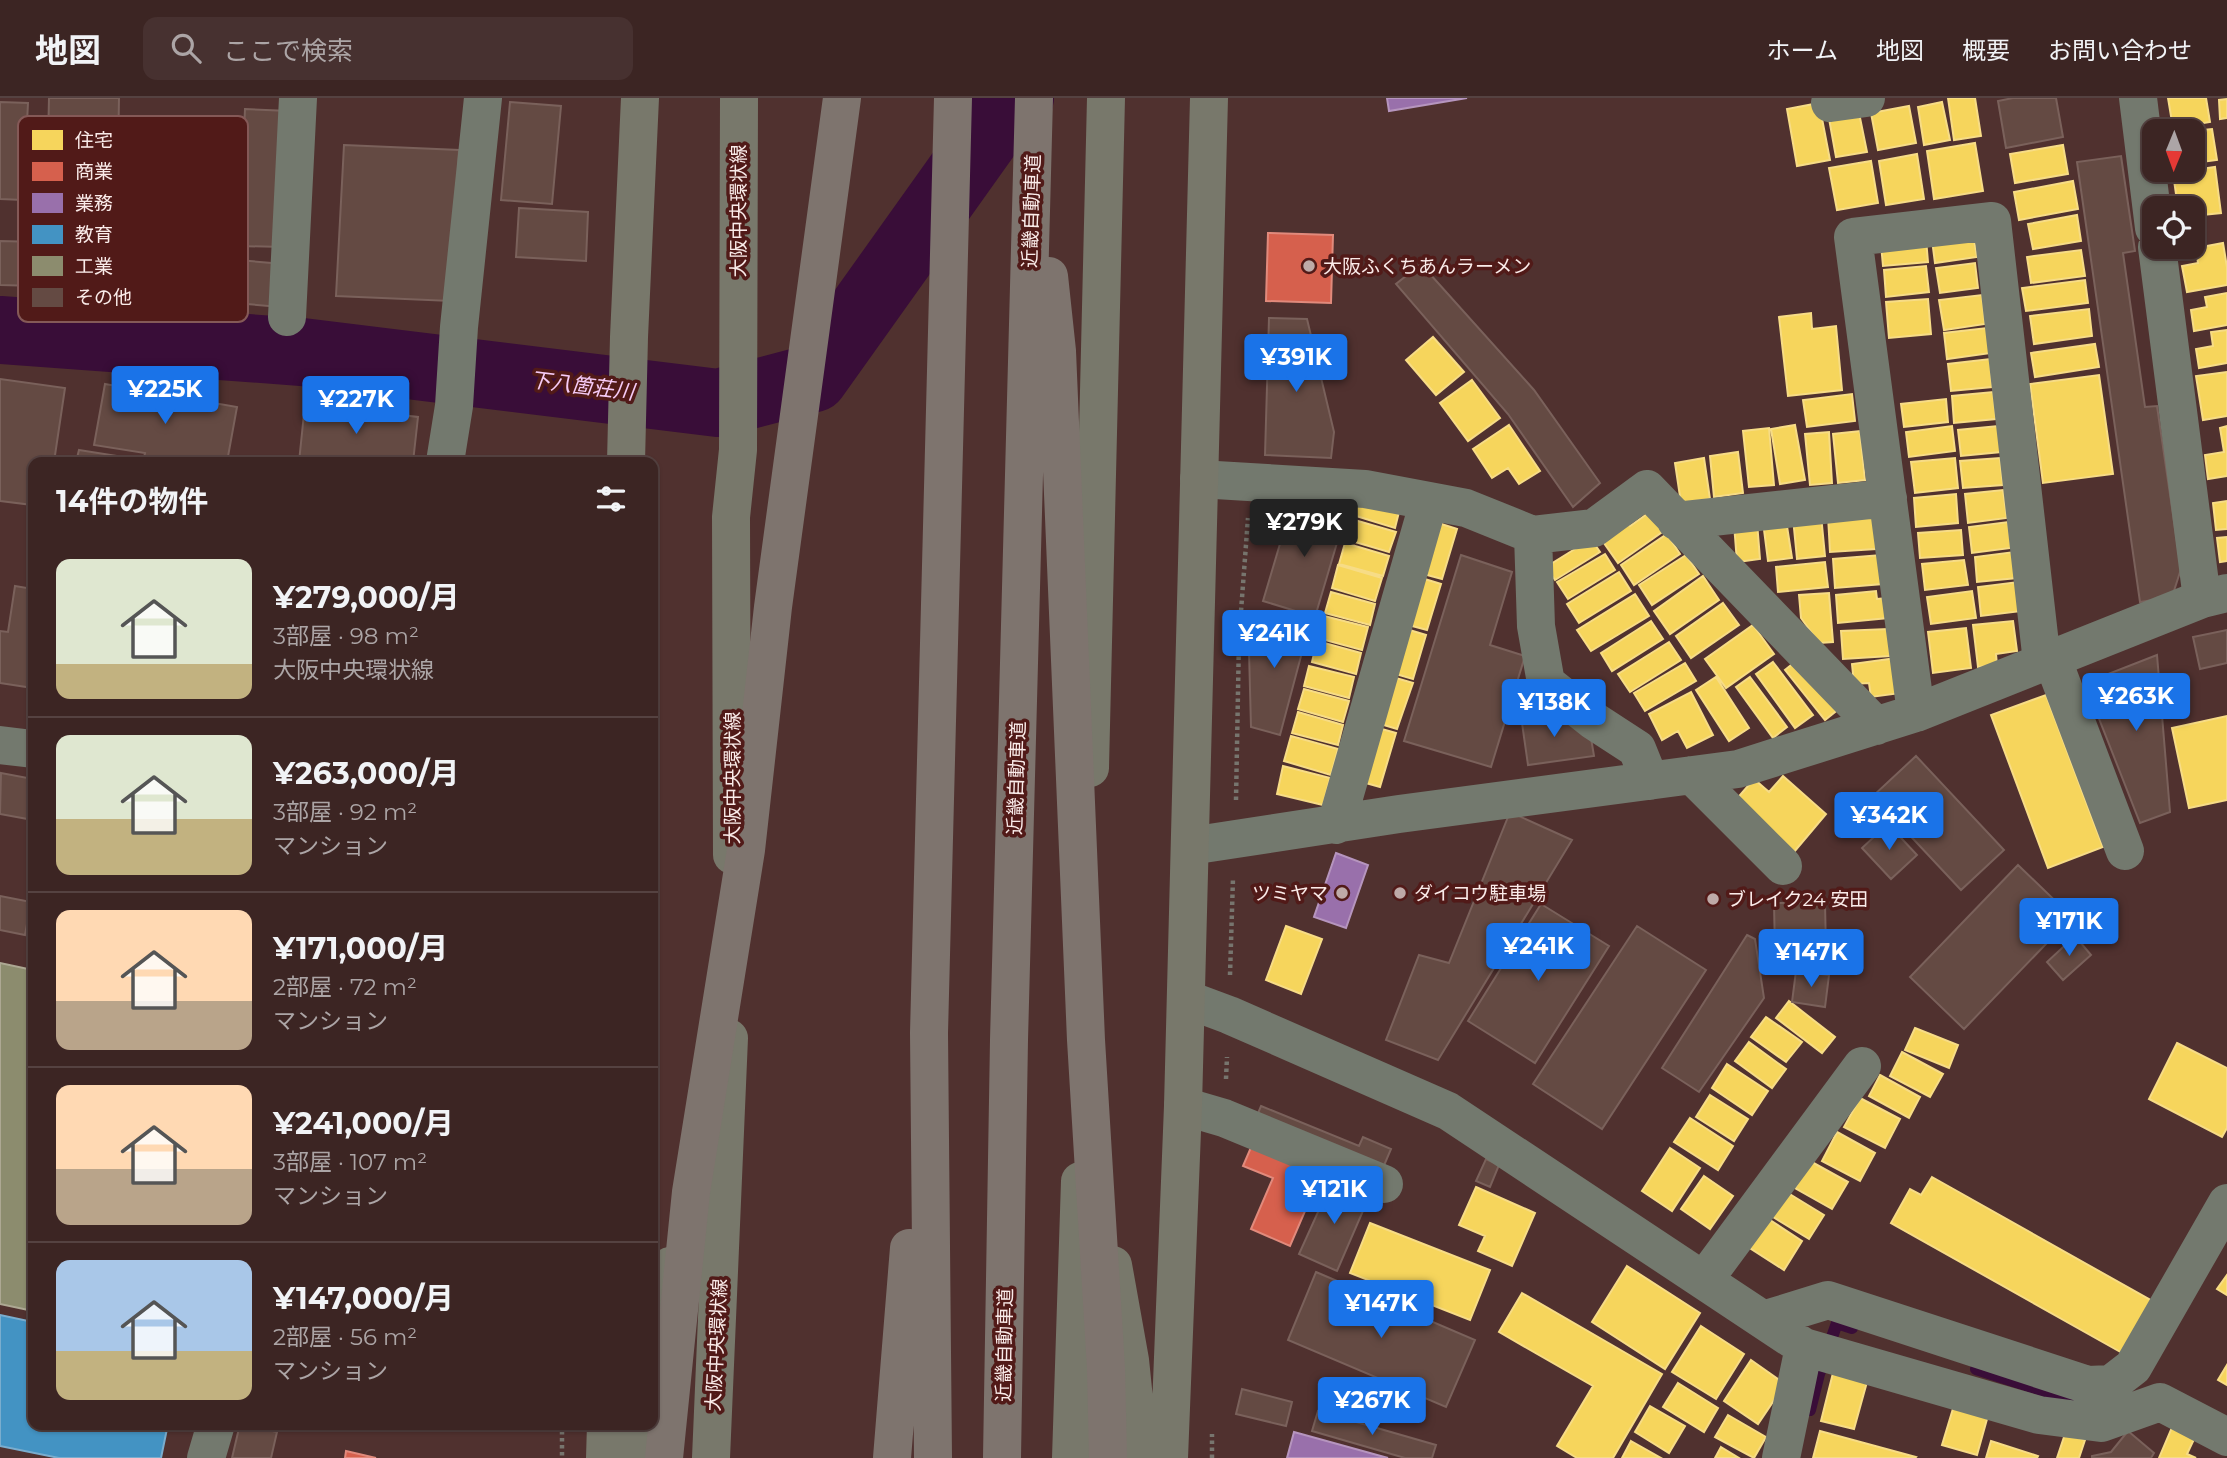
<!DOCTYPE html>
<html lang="ja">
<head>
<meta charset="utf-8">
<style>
  :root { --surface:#3c2523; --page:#473130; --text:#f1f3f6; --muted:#aca5a6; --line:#554241; --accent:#1a73e8 }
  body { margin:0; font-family:Montserrat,"Noto Sans JP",sans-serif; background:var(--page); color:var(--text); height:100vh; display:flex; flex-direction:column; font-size:26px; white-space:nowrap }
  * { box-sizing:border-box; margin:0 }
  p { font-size:23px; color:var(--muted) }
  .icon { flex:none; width:38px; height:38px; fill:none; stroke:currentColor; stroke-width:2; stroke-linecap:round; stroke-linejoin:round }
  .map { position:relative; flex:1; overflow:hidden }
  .drawer { position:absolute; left:28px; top:359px; width:630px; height:973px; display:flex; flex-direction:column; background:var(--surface); border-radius:14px; box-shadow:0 2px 5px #0004,0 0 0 2px var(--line) }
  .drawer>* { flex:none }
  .needle { width:46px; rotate:181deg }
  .buttons { position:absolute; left:2142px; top:21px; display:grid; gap:14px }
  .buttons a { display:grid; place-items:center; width:63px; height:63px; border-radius:14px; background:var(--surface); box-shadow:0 2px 5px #0004,0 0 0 2px var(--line); font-size:35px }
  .price { position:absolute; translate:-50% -60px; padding:0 16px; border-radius:7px; background:var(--accent); color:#fff; font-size:23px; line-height:46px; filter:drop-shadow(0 2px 4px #0008) }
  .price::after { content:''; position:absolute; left:50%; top:42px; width:21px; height:16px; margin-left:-10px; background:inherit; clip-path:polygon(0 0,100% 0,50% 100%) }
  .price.on { background:#222; color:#fff }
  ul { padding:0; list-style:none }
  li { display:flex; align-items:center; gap:21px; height:175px; padding:0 28px }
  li+li { border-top:2px solid var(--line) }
  li span { display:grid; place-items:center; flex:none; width:196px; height:140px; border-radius:14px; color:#555 }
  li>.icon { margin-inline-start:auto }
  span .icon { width:84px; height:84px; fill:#fffc; stroke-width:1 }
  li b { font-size:30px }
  h2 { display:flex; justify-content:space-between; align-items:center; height:84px; padding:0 28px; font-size:30px }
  header { display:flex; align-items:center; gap:42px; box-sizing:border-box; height:98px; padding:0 35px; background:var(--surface); border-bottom:2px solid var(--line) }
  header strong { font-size:33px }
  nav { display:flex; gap:38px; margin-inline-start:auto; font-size:24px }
  .search { width:490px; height:63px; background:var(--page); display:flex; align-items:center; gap:18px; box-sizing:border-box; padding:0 24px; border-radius:14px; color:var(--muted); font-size:26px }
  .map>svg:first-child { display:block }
</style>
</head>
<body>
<header>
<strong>地図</strong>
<div class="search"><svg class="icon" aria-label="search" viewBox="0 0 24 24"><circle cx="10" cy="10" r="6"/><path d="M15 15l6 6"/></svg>ここで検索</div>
<nav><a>ホーム</a><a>地図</a><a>概要</a><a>お問い合わせ</a></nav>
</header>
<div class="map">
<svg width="2227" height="1360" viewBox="0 0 2227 1360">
  <rect width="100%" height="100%" fill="#50312f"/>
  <!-- homes -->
  <path fill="#f6d55c" stroke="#f7dc86" stroke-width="2" d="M1948,0H1975L1981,38L1954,42Z
    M2168,0H2206L2210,24L2173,30Z
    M2227,1V20L2220,21L2219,2Z
    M1942,4L1950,42L1924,47L1918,9Z
    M1819,5L1830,62L1797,68L1787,11Z
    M1909,8L1916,45L1878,52L1871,15Z
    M1858,10L1867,54L1836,59L1828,15Z
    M2212,31L2217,62L2193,65V33Z
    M1975,45L1983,93L1934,101L1927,53Z
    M2063,47L2068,76L2015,85L2010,56Z
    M1917,56L1924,101L1886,107L1879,63Z
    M1871,63L1878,105L1837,112L1829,70Z
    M2215,69L2221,115L2193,118V110H2178L2173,75Z
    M2073,83L2078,111L2019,122L2014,94Z
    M2077,117L2081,143L2033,151L2028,126Z
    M1973,136L1977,159L1935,165L1932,142Z
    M1926,141L1928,164L1883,168L1881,146Z
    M2223,145L2227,169V187L2187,194L2182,168L2198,165L2196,150Z
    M2081,152L2085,178L2031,185L2027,159Z
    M1975,165L1978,190L1940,195L1936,170Z
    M1926,168L1929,194L1886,199L1884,172Z
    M2085,182L2088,205L2026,213L2022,190Z
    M2227,195V227L2194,233L2191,212L2207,209L2205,199Z
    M1982,197L1985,226L1944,232L1939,202Z
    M1928,201L1931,236L1889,240L1886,204Z
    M2089,211L2092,238L2034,246L2030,218Z
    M1811,215L1812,231L1836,228L1842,292L1788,298L1779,219Z
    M1987,230L1991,255L1947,261L1944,235Z
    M2227,232V265L2199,270L2196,251L2213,248L2211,234Z
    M1433,239L1464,274L1436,297L1406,262Z
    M2095,246L2099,269L2035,279L2031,255Z
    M1990,261L1992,289L1951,293L1948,266Z
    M2227,274V318L2203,322L2196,278Z
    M2099,277L2113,376L2043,385L2030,286Z
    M1472,282L1500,320L1468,343L1440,305Z
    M1993,294L1996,321L1954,325L1952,298Z
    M1852,296L1855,323L1807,329L1803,302Z
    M1946,301L1948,324L1904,329L1901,306Z
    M1509,327L1540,373L1519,386L1508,370L1492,380L1473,351Z
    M1795,327L1805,382L1780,386L1771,331Z
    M1952,328L1955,353L1909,359L1906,334Z
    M1998,328L2001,354L1961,358L1958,332Z
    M2227,328V378L2208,381L2205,357L2224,354L2220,330Z
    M1769,330L1774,387L1749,389L1743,333Z
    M1860,333L1865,382L1838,385L1833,336Z
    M1829,334L1832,385L1810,387L1805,336Z
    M1738,354L1743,395L1714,399L1710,358Z
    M1704,360L1710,401L1681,405L1675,365Z
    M1955,360L1958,390L1915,395L1911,364Z
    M2000,360L2003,387L1963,390L1960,363Z
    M2003,392L2007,420L1968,425L1965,396Z
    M1956,396L1958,425L1916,429L1914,400Z
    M1358,402L1399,414L1395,430L1353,417Z
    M2227,403V431L2216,432L2213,405Z
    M1654,411L1668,430L1618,465L1599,438L1624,419L1630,428Z
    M1874,416L1876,451L1830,454L1828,418Z
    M1821,417L1825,458L1797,461L1793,420Z
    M1351,421L1396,434L1389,454L1345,441Z
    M1786,422L1792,460L1768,463L1763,424Z
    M1432,423L1457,431L1442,481L1416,474Z
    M1757,424L1760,461L1737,464L1734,426Z
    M2008,424L2011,450L1972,455L1969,429Z
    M1961,432L1963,457L1920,460L1918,435Z
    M1667,436L1680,456L1634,487L1621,467Z
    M2227,439V463L2220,464L2217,440Z
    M1591,441L1600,454L1555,482L1546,469Z
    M1345,445L1389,458L1383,478L1339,466Z
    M2014,454L2017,480L1977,484L1975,459Z
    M1605,456L1615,472L1568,501L1557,484Z
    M1686,457L1699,476L1652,507L1639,487Z
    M1881,457L1883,486L1835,490L1833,461Z
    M1964,462L1968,487L1925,492L1922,466Z
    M1825,464L1828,489L1778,494L1776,469Z
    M1338,467L1382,480L1375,503L1332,490Z
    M1619,474L1631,493L1579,525L1567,506Z
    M1415,478L1441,486L1427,532L1401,525Z
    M1703,478L1719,502L1670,536L1654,513Z
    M2018,484L2022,513L1981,518L1978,489Z
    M1876,493L1877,501L1886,500L1888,520L1838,525L1836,497Z
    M1972,493L1976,520L1931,526L1927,499Z
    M1331,494L1375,506L1370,527L1325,515Z
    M1829,495L1833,544L1819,545L1801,520L1799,497Z
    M1635,496L1649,518L1591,553L1577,532Z
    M1723,505L1739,527L1691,560L1676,538Z
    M1324,518L1368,529L1362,552L1318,540Z
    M1651,523L1663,541L1612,573L1601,555Z
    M2013,523L2017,553L1996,556L1997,567L1978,569L1973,527Z
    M1753,527L1774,556L1726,590L1705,561Z
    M1403,530L1426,537L1413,581L1389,574Z
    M1966,530L1971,570L1933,575L1928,534Z
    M1888,531L1890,558L1843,561L1841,533Z
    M1317,543L1361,555L1356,576L1312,564Z
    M1669,544L1681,562L1630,594L1618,576Z
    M1800,560L1840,610L1825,622L1785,572Z
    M1897,560L1901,595L1871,599L1869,585L1854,586L1852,566Z
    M1773,564L1813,617L1795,630L1756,576Z
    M1685,565L1696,583L1645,613L1634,595Z
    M1309,568L1354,579L1349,600L1304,588Z
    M1389,578L1413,585L1397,631L1374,624Z
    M1716,579L1749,630L1729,643L1696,592Z
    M1750,579L1787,629L1773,640L1736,589Z
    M1304,591L1349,603L1343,624L1298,611Z
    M1691,594L1713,637L1687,650L1678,633L1662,642L1649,616Z
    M2046,597L2103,749L2048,770L1991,617Z
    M1298,614L1343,627L1338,647L1292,635Z
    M2227,618V702L2189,710L2172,630Z
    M1371,628L1396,635L1380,689L1355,682Z
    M1291,638L1338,651L1331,677L1284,663Z
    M1283,668L1330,680L1323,707L1277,696Z
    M1783,678L1826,716L1794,754L1735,703L1754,681L1769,694Z
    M1286,828L1322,841L1301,896L1266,882Z
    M1789,903L1835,939L1822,955L1776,920Z
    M1766,919L1802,944L1786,964L1751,939Z
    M1915,930L1958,947L1949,970L1905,952Z
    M1749,944L1786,971L1772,990L1735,963Z
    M2177,945L2227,970V1030L2222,1039L2149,1001Z
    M1902,954L1943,976L1930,999L1890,978Z
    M1727,966L1768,993L1752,1017L1712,990Z
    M1880,977L1920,999L1909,1020L1869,998Z
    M1710,997L1748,1021L1734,1043L1696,1019Z
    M1860,1000L1900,1021L1885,1050L1844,1029Z
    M1690,1020L1733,1048L1718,1072L1674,1044Z
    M1837,1034L1875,1055L1860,1083L1822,1063Z
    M1670,1050L1700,1070L1672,1113L1642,1093Z
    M1810,1063L1848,1084L1832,1111L1795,1090Z
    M1704,1078L1733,1098L1710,1131L1681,1111Z
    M1932,1079L2154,1204L2124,1256L1891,1125L1910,1091L1921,1097Z
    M1476,1089L1535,1115L1512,1168L1478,1153L1485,1138L1459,1127Z
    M1788,1095L1824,1117L1809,1141L1773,1119Z
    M1767,1120L1802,1143L1784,1172L1748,1149Z
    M1370,1125L1490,1172L1470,1222L1350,1175Z
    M1627,1168L1700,1215L1665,1271L1592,1224Z
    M2227,1177V1197L2217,1191Z
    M1522,1195L1662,1276L1613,1360H1577L1557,1348L1593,1288L1499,1234Z
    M1701,1228L1744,1256L1716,1301L1672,1274Z
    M1751,1262L1785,1286L1758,1326L1724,1303Z
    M2227,1267V1287L2218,1282Z
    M1833,1275L1867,1284L1854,1331L1821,1323Z
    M1678,1285L1718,1310L1704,1334L1663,1309Z
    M1955,1304L1989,1314L1977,1357L1942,1347Z
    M1650,1308L1685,1328L1669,1355L1635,1334Z
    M1728,1317L1766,1339L1754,1360L1715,1339Z
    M2173,1327L2196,1337L2187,1356L2196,1360H2159Z
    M1820,1333L1916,1359L1915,1360H1813Z
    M2065,1336L2085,1342L2079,1360H2057Z
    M1631,1343L1661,1360H1622Z
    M1991,1343L2038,1358L2037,1360H1986Z
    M1721,1349L1739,1360H1715Z"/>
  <!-- shops -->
  <path fill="#d6604d" stroke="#e18a7c" stroke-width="2" d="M1268,135L1333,137L1331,205L1266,203Z
    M1252,1047L1321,1076L1290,1148L1251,1131L1273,1080L1243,1068Z
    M346,1353L376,1360H345Z"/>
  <!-- offices -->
  <path fill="#9970ab" stroke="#b695be" stroke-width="2" d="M1387,0H1467L1389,13Z
    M1336,755L1368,767L1346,830L1314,819Z
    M1294,1334L1388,1360H1287Z"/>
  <!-- schools -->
  <path fill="#4393c3" stroke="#7aadce" stroke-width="2" d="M0,1217L33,1224V1326H168L161,1360H59L0,1348Z"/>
  <!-- industry -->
  <path fill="#8c8c6e" stroke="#ada893" stroke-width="2" d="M0,865L33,872V1213L0,1206Z"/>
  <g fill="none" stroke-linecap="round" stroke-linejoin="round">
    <!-- stream -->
    <path stroke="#390d38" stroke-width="12" d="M1976,1271L2085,1306
      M1810,1312L1819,1276L1837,1225L1852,1230"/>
    <!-- river -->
    <path stroke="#390d38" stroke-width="68" d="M0,232L302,254L718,305L814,280L1005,12L1020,0"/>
  </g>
  <!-- building -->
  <path fill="#644a43" stroke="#7a615b" stroke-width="2" d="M49,0H119L116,175L45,174Z
    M2013,0H2056L2063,39L2006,50L1998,3Z
    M0,4L28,5L23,102L0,101Z
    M510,4L561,8L552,106L501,102Z
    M245,11L289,13L284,149L239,148Z
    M344,47L459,52L451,203L336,198Z
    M2121,58L2135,153L2123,155L2145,309L2157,308L2181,471L2172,499L2140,504L2077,64Z
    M519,110L588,114L586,163L516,159Z
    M0,143L38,144L37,188L0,187Z
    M238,162L283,166L280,209L235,205Z
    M1421,166L1534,292L1600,385L1573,409L1508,316L1396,186Z
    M1269,220L1307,221L1334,334L1331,360L1265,357Z
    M0,281L65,290L54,364H33V407L0,403Z
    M105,286L237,309L227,364H143L145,355L94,347Z
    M305,306L418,319L413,364H299Z
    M79,352L130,360L129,364H76Z
    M1293,402L1345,418L1315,519L1263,503Z
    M1461,457L1512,474L1490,547L1525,558L1491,669L1404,643Z
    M15,488L33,491V590L0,585V533L8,534Z
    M1259,515L1309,528L1280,637L1251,629L1249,553Z
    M2227,532V565L2200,571L2193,539Z
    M2157,557L2170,714L2140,725L2085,585Z
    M1552,614L1590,634L1594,658L1528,667L1521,618Z
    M1916,658L2004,752L1961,792L1873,698Z
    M1,675L33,681V722L0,716Z
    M1510,714L1572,742L1438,962L1386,942L1419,857L1449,865Z
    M1888,726L1917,757L1891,781L1862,750Z
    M2018,767L2072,819L1964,931L1910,879Z
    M0,798L31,804L25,837L0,832Z
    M1825,804L1826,853L1775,854L1774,805Z
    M1541,806L1609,848L1535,965L1468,923Z
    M1637,828L1706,872L1602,1031L1533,986Z
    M1747,837L1755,841L1764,900L1699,994L1662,970Z
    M2075,838L2091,857L2063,882L2047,864Z
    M1796,873L1829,877L1825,909L1792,904Z
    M1261,1008L1359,1048L1363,1039L1391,1051L1380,1077L1254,1025Z
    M1486,1061L1499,1067L1490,1089L1476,1083Z
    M1332,1083L1369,1099L1337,1173L1299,1156Z
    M1316,1174L1475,1242L1446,1309L1288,1242Z
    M1242,1291L1292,1304L1286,1328L1236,1316Z
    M1318,1313L1436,1347L1432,1360H1405L1312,1333Z
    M240,1326L277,1334L271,1360H232Z
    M2128,1333L2154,1355L2151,1360H2092V1358L2111,1354Z"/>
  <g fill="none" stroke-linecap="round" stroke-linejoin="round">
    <!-- path -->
    <path stroke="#77756e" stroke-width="4.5" stroke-dasharray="3.5 3.5" stroke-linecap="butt" d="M1236,702L1239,540L1248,420
      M1230,877L1233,780
      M1226,981L1227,959
      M562,1326V1360
      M1212,1360V1336"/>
    <!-- minor -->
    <path stroke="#73796e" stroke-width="38" d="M2138,0L2154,130
      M1830,5L1866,0
      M2157,149L2202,501
      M287,219L298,0
      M445,364L454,308L459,229L483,0
      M1199,381L1365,391L1466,410L1533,437L1594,430L1647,391L1876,628
      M1676,423L1888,400
      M1533,437L1536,528L1546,585L1594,623L1637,651L1650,683
      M2052,560L2125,753
      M1916,615L1853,139L1992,123L2042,564
      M0,647L33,651
      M1692,677L1783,768
      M1336,727L1429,403
      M1190,748L1399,716L1738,671L1916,615L2202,501L2227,495
      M1186,901L1229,917L1448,1013L1804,1249L2039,1317L2101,1325L2160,1304L2227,1339
      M1183,1008L1224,1020L1384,1086
      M1704,1182L1862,968
      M1763,1222L1828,1202L2088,1287L2111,1286L2133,1269L2227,1105
      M206,1360L216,1326
      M1781,1360L1804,1249"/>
    <!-- major -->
    <path stroke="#78786b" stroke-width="38" d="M626,364L629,239L640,0
      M1090,670L1106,0
      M732,757L731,419L738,352L739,0
      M1113,1167L1130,1262L1140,1360
      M653,1248L670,1168
      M605,1360L606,1326
      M628,1360L636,1326
      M711,1360L729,940
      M1071,1360L1080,1083
      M1169,1360L1183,1008L1209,0"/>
    <!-- highway -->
    <path stroke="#7e746e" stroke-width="38" d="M1049,178L1057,253L1086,942L1106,1270L1108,1360
      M664,1360L691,1094L746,752L773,509L842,0
      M892,1360L909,1150
      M933,1360L929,935L953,0
      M1002,1360L1009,942L1034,0"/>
  </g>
  <!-- markers -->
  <g fill="#beaaa8" stroke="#511a18" stroke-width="2.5">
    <circle cx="1309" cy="168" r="7"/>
    <circle cx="1342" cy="795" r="7"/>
    <circle cx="1400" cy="795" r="7"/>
    <circle cx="1713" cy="801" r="7"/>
  </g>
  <g text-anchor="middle" stroke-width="7" stroke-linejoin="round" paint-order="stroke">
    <!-- street labels -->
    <g font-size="19" fill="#faebe9" stroke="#511a18">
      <text transform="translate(738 113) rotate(-90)" y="7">大阪中央環状線</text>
      <text transform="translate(1031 113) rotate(-88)" y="7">近畿自動車道</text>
      <text transform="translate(732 680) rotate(-90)" y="7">大阪中央環状線</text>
      <text transform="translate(1016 680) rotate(-88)" y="7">近畿自動車道</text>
      <text transform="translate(716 1247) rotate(-87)" y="7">大阪中央環状線</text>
      <text transform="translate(1004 1247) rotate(-89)" y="7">近畿自動車道</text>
    </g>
    <!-- poi labels -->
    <g font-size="19" fill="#faebe9" stroke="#511a18" text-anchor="start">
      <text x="1323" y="175">大阪ふくちあんラーメン</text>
      <text x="1328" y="802" text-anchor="end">ツミヤマ</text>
      <text x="1414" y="802">ダイコウ駐車場</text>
      <text x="1727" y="808">ブレイク24 安田</text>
    </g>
    <!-- water labels -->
    <g font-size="21" font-style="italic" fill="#f6cbf7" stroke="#511a18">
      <text transform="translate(582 288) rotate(7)" y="7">下八箇荘川</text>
    </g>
  </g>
  <!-- legend -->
  <rect x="18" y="18" width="230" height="206" rx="10" fill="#511a18" stroke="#845957" stroke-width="2"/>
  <rect x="32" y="32" width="31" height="20" fill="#f6d55c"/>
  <rect x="32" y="64" width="31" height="19" fill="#d6604d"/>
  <rect x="32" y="95" width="31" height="20" fill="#9970ab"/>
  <rect x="32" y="127" width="31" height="19" fill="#4393c3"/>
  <rect x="32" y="158" width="31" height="20" fill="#8c8c6e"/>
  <rect x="32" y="190" width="31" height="19" fill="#644a43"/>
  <g font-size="19" fill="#faebe9">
    <text x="75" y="49">住宅</text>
    <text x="75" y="80">商業</text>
    <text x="75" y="112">業務</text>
    <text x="75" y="143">教育</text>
    <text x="75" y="175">工業</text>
    <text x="75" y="206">その他</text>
  </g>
</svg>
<div class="buttons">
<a><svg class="needle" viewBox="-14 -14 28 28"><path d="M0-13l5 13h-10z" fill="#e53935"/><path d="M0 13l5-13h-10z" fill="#aca5a6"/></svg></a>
<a><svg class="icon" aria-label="locate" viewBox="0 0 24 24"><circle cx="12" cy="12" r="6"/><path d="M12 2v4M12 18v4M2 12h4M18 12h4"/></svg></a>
</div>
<b class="price" style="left:1296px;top:296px">¥391K</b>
<b class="price" style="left:165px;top:328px">¥225K</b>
<b class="price" style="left:356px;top:338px">¥227K</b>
<b class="price on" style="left:1304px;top:461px">¥279K</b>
<b class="price" style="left:1274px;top:572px">¥241K</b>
<b class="price" style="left:2136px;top:635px">¥263K</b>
<b class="price" style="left:1554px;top:641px">¥138K</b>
<b class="price" style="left:1889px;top:754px">¥342K</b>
<b class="price" style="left:2069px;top:860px">¥171K</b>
<b class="price" style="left:1538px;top:885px">¥241K</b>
<b class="price" style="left:1811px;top:891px">¥147K</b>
<b class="price" style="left:1334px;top:1128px">¥121K</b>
<b class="price" style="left:1381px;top:1242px">¥147K</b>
<b class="price" style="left:1372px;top:1339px">¥267K</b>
<section class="drawer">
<h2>14件の物件<svg class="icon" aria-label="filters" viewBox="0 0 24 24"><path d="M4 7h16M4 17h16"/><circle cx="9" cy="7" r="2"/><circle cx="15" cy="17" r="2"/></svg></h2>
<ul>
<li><span style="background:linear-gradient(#dfe7d0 75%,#c2b280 0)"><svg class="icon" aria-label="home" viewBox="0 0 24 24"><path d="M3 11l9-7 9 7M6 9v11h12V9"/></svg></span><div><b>¥279,000/月</b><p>3部屋 · 98 m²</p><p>大阪中央環状線</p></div></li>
<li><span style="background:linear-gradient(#dfe7d0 60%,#c2b280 0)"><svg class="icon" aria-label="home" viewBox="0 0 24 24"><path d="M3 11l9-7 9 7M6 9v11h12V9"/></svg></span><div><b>¥263,000/月</b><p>3部屋 · 92 m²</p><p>マンション</p></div></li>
<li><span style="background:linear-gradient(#ffd9b3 65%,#b9a48a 0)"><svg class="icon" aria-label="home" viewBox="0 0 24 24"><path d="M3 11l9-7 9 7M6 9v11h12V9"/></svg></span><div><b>¥171,000/月</b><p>2部屋 · 72 m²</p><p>マンション</p></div></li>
<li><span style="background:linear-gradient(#ffd9b3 60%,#b9a48a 0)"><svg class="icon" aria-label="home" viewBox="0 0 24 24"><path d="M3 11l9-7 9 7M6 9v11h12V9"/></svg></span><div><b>¥241,000/月</b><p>3部屋 · 107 m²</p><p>マンション</p></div></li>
<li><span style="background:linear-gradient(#a9c7e8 65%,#c2b280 0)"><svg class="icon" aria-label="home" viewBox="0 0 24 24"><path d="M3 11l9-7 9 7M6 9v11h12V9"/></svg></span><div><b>¥147,000/月</b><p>2部屋 · 56 m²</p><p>マンション</p></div></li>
</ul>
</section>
</div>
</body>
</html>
